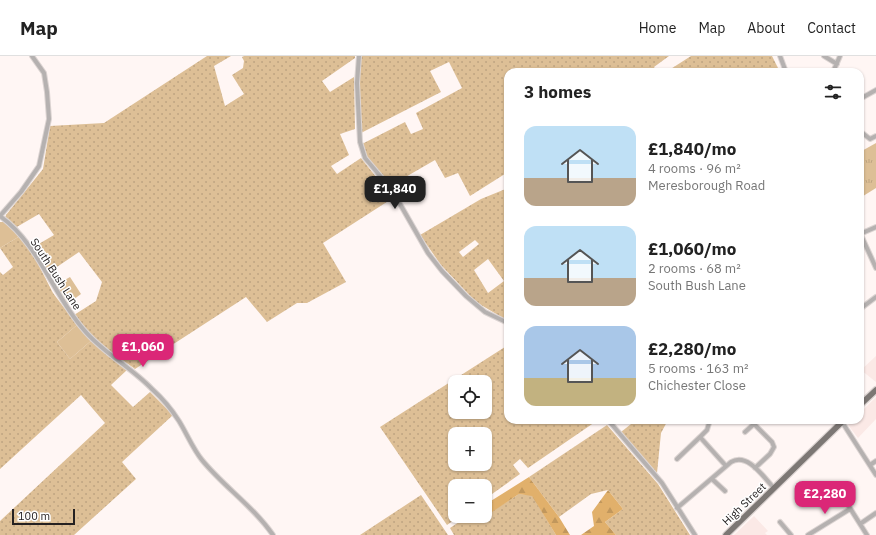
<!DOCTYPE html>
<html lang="en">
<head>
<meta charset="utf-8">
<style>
  :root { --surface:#fff; --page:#f6f6f6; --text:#222; --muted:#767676; --line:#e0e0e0; --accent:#db2777 }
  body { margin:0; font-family:"IBM Plex Sans",sans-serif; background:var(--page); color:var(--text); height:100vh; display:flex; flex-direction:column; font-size:15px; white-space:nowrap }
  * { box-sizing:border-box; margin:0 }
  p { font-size:13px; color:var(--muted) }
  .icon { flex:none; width:22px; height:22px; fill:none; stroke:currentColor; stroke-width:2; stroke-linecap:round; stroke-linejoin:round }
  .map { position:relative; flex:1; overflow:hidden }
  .sheet { position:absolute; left:504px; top:12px; width:360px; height:356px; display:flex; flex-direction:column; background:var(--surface); border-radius:12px; box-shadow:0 1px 3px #0004 }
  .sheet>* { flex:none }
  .tools { position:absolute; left:448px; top:319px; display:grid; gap:8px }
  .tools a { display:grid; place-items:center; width:44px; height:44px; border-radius:8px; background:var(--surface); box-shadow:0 1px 3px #0004; font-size:20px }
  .scale { position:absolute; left:12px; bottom:10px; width:63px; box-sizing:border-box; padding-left:4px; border:2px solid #252121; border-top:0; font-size:11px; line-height:14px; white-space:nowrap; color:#252121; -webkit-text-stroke:3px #fff; paint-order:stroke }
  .price { position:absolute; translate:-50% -34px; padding:0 9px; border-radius:8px; background:var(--accent); color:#fff; font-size:13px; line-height:26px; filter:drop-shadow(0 1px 2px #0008) }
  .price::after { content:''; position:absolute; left:50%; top:24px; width:12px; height:9px; margin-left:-6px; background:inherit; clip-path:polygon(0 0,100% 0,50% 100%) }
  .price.current { background:#222; color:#fff }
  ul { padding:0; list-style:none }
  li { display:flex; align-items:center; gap:12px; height:100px; padding:0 20px }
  li span { display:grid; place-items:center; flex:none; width:112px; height:80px; border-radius:12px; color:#555 }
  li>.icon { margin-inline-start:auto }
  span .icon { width:48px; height:48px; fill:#fffc; stroke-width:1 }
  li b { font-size:17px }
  h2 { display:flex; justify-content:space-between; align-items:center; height:48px; padding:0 20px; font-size:17px }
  header { display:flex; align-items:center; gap:24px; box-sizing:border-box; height:56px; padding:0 20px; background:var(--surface); border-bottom:1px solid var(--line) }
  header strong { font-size:19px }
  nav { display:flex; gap:22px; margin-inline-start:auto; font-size:14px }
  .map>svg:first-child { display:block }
</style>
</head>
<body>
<header>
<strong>Map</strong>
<nav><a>Home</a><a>Map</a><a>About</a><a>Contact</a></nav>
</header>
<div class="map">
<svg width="876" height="479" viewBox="0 0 876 479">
  <defs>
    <pattern id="grass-dots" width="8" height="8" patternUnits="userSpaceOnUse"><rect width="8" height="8" fill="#ddbf96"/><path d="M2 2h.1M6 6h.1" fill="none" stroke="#bea481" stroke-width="1.8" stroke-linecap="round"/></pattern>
    <pattern id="forest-firs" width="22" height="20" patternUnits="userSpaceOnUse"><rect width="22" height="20" fill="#e1b06b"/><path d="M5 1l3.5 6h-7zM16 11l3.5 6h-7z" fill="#c1975c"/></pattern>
    <pattern id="park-tufts" width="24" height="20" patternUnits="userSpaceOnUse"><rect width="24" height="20" fill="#ddbf96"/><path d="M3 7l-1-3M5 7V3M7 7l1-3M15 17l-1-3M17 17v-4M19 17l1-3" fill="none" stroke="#bea481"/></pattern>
  </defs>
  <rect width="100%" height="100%" fill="#fff6f4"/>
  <!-- built -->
  <path fill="#fbe9e6" d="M876,300V326L861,314Z
    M876,341V363L858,382L848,369L853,364H860V357Z
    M754,460L768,475L765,477L767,479H734Z"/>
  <!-- grass -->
  <path fill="url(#grass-dots)" fill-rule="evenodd" d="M207,0H231L214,10L225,50L244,38L232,19L243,12L244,5L242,1L244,0H355V2L322,25L330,36L354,21L355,73L340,78L349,99L331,110L337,118L361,102L393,142L323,187L346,226L307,247H297L267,266L246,241L135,313L96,285L74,259L96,245L102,226L79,196L48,217L35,196L37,189L54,179L39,158L15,172L5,162L6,159L43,113L50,70L104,67Z
    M361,0H669L654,11L657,16H508V116L470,140L458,117L445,122L435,104L390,130L367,103L362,88L405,66L411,78L423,73L416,57L462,32L449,6L430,15L441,36L361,77L359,19Z
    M691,0H772L780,16H666Z
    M508,132V265L476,246L441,209L420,179L481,143ZM475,184L479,188L463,201L459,196ZM488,203L504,225L488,237L474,214Z
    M20,180L35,202L53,237L77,269L57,286L70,303L92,284L128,313L111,329L133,351L150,336L173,359L122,406L136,423L74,479H0V465L105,367L81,339L0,413V216L3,219L13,211L0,192Z
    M508,289V364H598L528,412L520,403L513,409L520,418L485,443V430H455V460H460L447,469L380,371ZM455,326H485V356H455ZM455,378H485V408H455Z
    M636,364H668L661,377L657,417L621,376Z
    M607,369L658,428L690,479H616L605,466L623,453L608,434L591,438L559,461L529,421Z
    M519,438L532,439L556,479H454L450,472L468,460H485L486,448L492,455Z
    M421,439L448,479H360Z"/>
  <!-- forest -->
  <path fill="url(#forest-firs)" d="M529,421L559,461L570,479H556L532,440L519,438L492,456L486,448Z
    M608,434L623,453L605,466L616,479H581L594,470L592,456Z"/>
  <!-- park -->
  <path fill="url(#park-tufts)" d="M876,87V132L860,142V96Z"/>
  <!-- garden -->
  <path fill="#ddbf96" d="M0,166H4L20,180L0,192Z
    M70,221L81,238L66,249L54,230Z
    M77,269L92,284L70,303L57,286Z"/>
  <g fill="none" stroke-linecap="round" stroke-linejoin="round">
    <!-- minor casing -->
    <g stroke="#dcd4d2" stroke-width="6">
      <path id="minor" d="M359,0L357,27L360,86L365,102L392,134L428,197L442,215L466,240L485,256L508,267
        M780,0L786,16
        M824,0L837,8
        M833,16L840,0
        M860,43L876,34
        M860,75L870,83L876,80
        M0,160C39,188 53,239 84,274C103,297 131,311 152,333C162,342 172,354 179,365C187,378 193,393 202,404C224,431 253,450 273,479
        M0,160L21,136L39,110L49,63L47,36L44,17L32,0
        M860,177L876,212
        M860,178L876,171
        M860,253L876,241
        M608,364L662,427L695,479
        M710,364L707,374L700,381L726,410
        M842,366L876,419
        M745,376L754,368L772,386L774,391L770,398L755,412
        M677,403L700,381
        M870,409L876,405
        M712,423L725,435
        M836,430L867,479
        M677,452L731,406C748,396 764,422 774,432
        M780,466L791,479
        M860,468L876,457
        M808,479L850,453"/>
    </g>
    <!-- major casing -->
    <g stroke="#dcd4d2" stroke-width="8">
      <path id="major" d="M860,349L876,334
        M726,479L844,364"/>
    </g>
    <!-- minor -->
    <use href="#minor" stroke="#b5b1b0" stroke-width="4"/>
    <!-- major -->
    <use href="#major" stroke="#7c7774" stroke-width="5.5"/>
  </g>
  <g text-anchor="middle" stroke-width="3" stroke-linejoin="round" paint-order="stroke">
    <!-- street labels -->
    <g font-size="11" fill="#252121" stroke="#fff">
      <text transform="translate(56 218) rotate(57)" y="4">South Bush Lane</text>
      <text transform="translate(744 448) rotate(-44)" y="4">High Street</text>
    </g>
  </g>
</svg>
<div class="tools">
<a><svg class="icon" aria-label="locate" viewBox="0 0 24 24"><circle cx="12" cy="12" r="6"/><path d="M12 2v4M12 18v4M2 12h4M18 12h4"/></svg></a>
<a>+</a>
<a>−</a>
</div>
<div class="scale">100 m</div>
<b class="price current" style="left:395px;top:154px">£1,840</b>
<b class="price" style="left:143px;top:312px">£1,060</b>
<b class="price" style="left:825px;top:459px">£2,280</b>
<section class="sheet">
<h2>3 homes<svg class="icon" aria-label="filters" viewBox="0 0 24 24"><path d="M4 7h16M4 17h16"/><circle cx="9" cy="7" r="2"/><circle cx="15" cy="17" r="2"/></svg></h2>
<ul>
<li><span style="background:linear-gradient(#bfe0f5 65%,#b9a48a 0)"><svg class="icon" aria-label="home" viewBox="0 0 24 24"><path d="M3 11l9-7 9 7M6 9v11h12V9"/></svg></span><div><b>£1,840/mo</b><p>4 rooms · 96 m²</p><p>Meresborough Road</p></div></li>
<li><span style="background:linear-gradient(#bfe0f5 65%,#b9a48a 0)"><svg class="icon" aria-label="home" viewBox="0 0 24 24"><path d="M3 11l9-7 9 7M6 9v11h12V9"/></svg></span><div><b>£1,060/mo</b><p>2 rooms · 68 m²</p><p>South Bush Lane</p></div></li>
<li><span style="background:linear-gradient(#a9c7e8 65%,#c2b280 0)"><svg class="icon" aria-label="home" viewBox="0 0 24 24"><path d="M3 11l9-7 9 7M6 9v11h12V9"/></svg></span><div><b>£2,280/mo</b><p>5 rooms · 163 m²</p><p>Chichester Close</p></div></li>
</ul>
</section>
</div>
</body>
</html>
